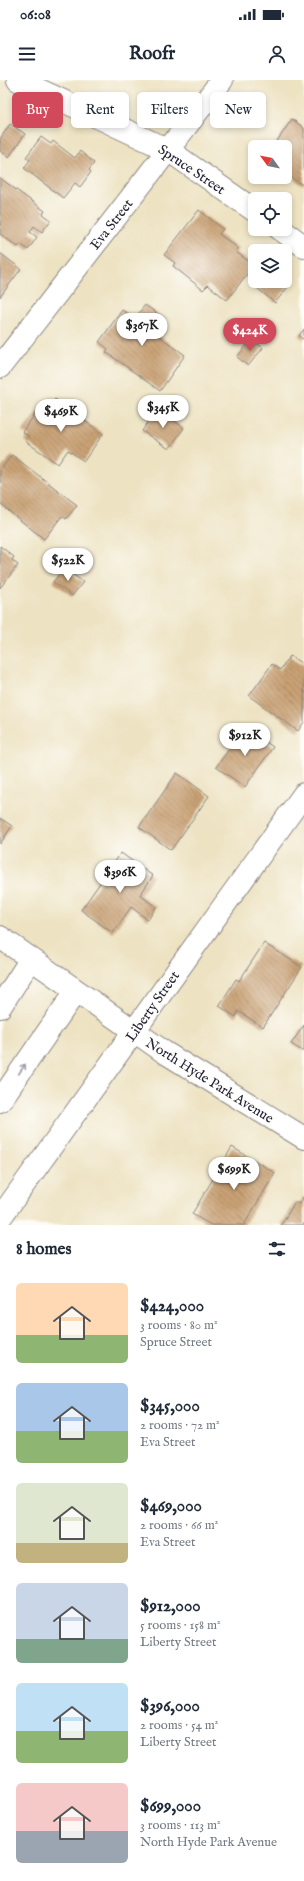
<!DOCTYPE html>
<html lang="en">
<head>
<meta charset="utf-8">
<style>
  :root { --surface:#fff; --page:#f6f6f7; --text:#1f2937; --muted:#747a83; --accent:#d1495b }
  body { margin:0; font-family:"IM FELL English",serif; background:var(--page); color:var(--text); height:100vh; display:flex; flex-direction:column; font-size:15px; white-space:nowrap }
  * { box-sizing:border-box; margin:0 }
  p { font-size:13px; color:var(--muted) }
  .icon { flex:none; width:22px; height:22px; fill:none; stroke:currentColor; stroke-width:2; stroke-linecap:round; stroke-linejoin:round }
  .map { position:relative; height:1145px; overflow:hidden }
  .sheet { display:flex; flex-direction:column; background:var(--surface); flex:1 }
  .sheet>* { flex:none }
  .top-card { position:absolute; left:12px; top:12px; width:280px; height:36px; display:flex; gap:8px }
  .needle { width:26px; rotate:303deg }
  .controls { position:absolute; left:248px; top:60px; display:grid; gap:8px }
  .controls a { display:grid; place-items:center; width:44px; height:44px; border-radius:6px; background:var(--surface); box-shadow:0 2px 6px #0003; font-size:20px }
  .price { position:absolute; translate:-50% -34px; padding:0 9px; border-radius:14px; background:#fff; color:#222; font-size:13px; line-height:26px; filter:drop-shadow(0 1px 2px #0008) }
  .price::after { content:''; position:absolute; left:50%; top:24px; width:12px; height:9px; margin-left:-6px; background:inherit; clip-path:polygon(0 0,100% 0,50% 100%) }
  .price.active { background:var(--accent); color:#fff }
  ul { padding:0; list-style:none }
  li { display:flex; align-items:center; gap:12px; height:100px; padding:0 16px }
  li span { display:grid; place-items:center; flex:none; width:112px; height:80px; border-radius:6px; color:#555 }
  li>.icon { margin-inline-start:auto }
  span .icon { width:48px; height:48px; fill:#fffc; stroke-width:1 }
  li b { font-size:17px }
  h2 { display:flex; justify-content:space-between; align-items:center; height:48px; padding:0 16px; font-size:17px }
  .chip { padding:0 14px; border-radius:6px; background:var(--surface); box-shadow:0 2px 6px #0003; font-size:14px; line-height:36px }
  .chip.active { background:var(--accent); color:#fff }
  .status { display:flex; justify-content:space-between; align-items:center; height:28px; padding:0 20px; background:var(--surface); direction:ltr }
  .status svg { height:11px; fill:currentColor }
  header { display:flex; justify-content:space-between; align-items:center; height:52px; padding:0 16px; background:var(--surface); font-size:18px; font-weight:800 }
  .map>svg:first-child { display:block }
</style>
</head>
<body>
<div class="status"><b>06:08</b><svg viewBox="0 0 49 12"><path d="M0 12V9h3v3zM5 12V6h3v6zM10 12V3h3v9zM15 12V0h3v12zM26 1h20v11H26zM47 4h2v5h-2z"/></svg></div>
<header><svg class="icon" aria-label="menu" viewBox="0 0 24 24"><path d="M4 6h16M4 12h16M4 18h16"/></svg>Roofr<svg class="icon" aria-label="person" viewBox="0 0 24 24"><circle cx="12" cy="8" r="4"/><path d="M4 21q1-7 8-7t8 7"/></svg></header>
<div class="map">
<svg width="304" height="1145" viewBox="0 0 304 1145">
  <defs>
    <pattern id="building-back-hatch" width="6" height="6" patternUnits="userSpaceOnUse"><rect width="6" height="6" fill="#c9a174"/><path d="M-1 5l2 2M0 0l6 6M5-1l2 2" fill="none" stroke="#a38360"/></pattern>
  </defs>
  <rect width="100%" height="100%" fill="#fdfcf7"/>
  <filter id="ink" filterUnits="userSpaceOnUse"><feTurbulence type="fractalNoise" baseFrequency=".025" numOctaves="2"/><feDisplacementMap in="SourceGraphic" scale="8" xChannelSelector="R" yChannelSelector="G"/><feConvolveMatrix kernelMatrix="1 2 1 2 8 2 1 2 1" color-interpolation-filters="sRGB"/></filter>
  <filter id="wash" filterUnits="userSpaceOnUse"><feTurbulence type="fractalNoise" baseFrequency=".012" numOctaves="4" result="noise"/><feDisplacementMap in="SourceGraphic" scale="16" xChannelSelector="R" yChannelSelector="G"/><feGaussianBlur stdDeviation="0.9" result="paint"/><feColorMatrix in="noise" values="0 0 0 0 0 0 0 0 0 0 0 0 0 0 0 0 0 1.4 0 .05"/><feComposite in="paint" operator="in"/></filter>
  <g filter="url(#wash)">
    <rect width="100%" height="100%" fill="#ede2c1"/>
    <g id="blocks">
      <!-- building -->
      <path fill="url(#building-back-hatch)" d="M292,39L304,48V106L285,93V67H273Z
        M10,44L25,54L9,77L0,71V59Z
        M41,57L51,64L53,61L75,78L80,71L94,83L89,90L91,92L80,107L75,103L63,118L24,88L30,80L26,77Z
        M0,98L45,131L43,134L51,140L42,152L34,146L30,152L37,157L28,170L21,164L18,167L0,154Z
        M199,130L223,149L219,154L238,168L236,172L254,185L227,220L208,205L203,210L173,186L175,183L164,175Z
        M0,173L21,189L0,217Z
        M285,195L292,202L275,223L252,204L255,201H285Z
        M145,225L165,239L155,253L185,275L160,311L106,272L108,269L99,262L122,230L135,238Z
        M304,249V260L299,256Z
        M252,259L263,268L248,286L237,277Z
        M55,319L103,354L84,381L68,370L58,384L25,361L29,356L22,352L45,321L51,325Z
        M157,329L184,348L169,369L142,351Z
        M12,375L77,425L66,439L62,436L44,459L0,424V390Z
        M0,466L14,477L12,480L18,485L0,508Z
        M64,488L83,502L72,516L53,502Z
        M290,576L304,585V642L298,651L249,616L272,584L280,590Z
        M245,647L273,667L245,707L216,687Z
        M177,693L209,716L171,770L139,747Z
        M0,738L12,746L0,764Z
        M121,773L153,796L140,815L156,827L148,840L131,827L113,853L81,830Z
        M264,863L302,887L263,947L238,931L236,937L219,926L236,899L239,901Z
        M304,945V972L291,964Z
        M232,1067L275,1093L244,1145H211L192,1134Z
        M304,1116V1145H281L295,1122L299,1124Z"/>
    </g>
  </g>
  <g filter="url(#ink)">
    <use href="#blocks" fill-opacity="0" stroke="#88827e" stroke-width="1"/>
    <g fill="none" stroke-linecap="round" stroke-linejoin="round">
      <!-- minor casing -->
      <g stroke="#88827e" stroke-width="24">
        <path id="minor" d="M18,0L168,70L255,131
          M280,149L304,166
          M0,287L222,0
          M0,857L164,972L304,1058
          M0,927L31,879
          M0,1021L76,911
          M0,1138L304,714"/>
      </g>
      <!-- minor -->
      <use href="#minor" stroke="#fff" stroke-width="22"/>
    </g>
    <!-- one-way arrows -->
    <defs><path id="oneway-shaft" d="M-6 0H5M1.5-3L5.5 0L1.5 3" fill="none" stroke-width="1.6" stroke-linecap="round" stroke-linejoin="round"/></defs>
    <use stroke="#9c9ca7" href="#oneway-shaft" transform="translate(22 989) rotate(-56)"/>
  </g>
  <g text-anchor="middle" stroke-width="3" stroke-linejoin="round" paint-order="stroke">
    <!-- street labels -->
    <g font-size="14" fill="#22223b" stroke="#fdfcf7">
      <text transform="translate(192 89) rotate(34)" y="5">Spruce Street</text>
      <text transform="translate(111 144) rotate(-52)" y="5">Eva Street</text>
      <text transform="translate(152 926) rotate(-55)" y="5">Liberty Street</text>
      <text transform="translate(210 1000) rotate(32)" y="5">North Hyde Park Avenue</text>
    </g>
  </g>
</svg>
<div class="controls">
<a><svg class="needle" viewBox="-14 -14 28 28"><path d="M0-13l5 13h-10z" fill="#e53935"/><path d="M0 13l5-13h-10z" fill="#747a83"/></svg></a>
<a><svg class="icon" aria-label="locate" viewBox="0 0 24 24"><circle cx="12" cy="12" r="6"/><path d="M12 2v4M12 18v4M2 12h4M18 12h4"/></svg></a>
<a><svg class="icon" aria-label="layers" viewBox="0 0 24 24"><path d="M12 4l9 5-9 5-9-5zM3 14l9 5 9-5"/></svg></a>
</div>
<b class="price" style="left:142px;top:267px">$367K</b>
<b class="price active" style="left:250px;top:272px">$424K</b>
<b class="price" style="left:163px;top:349px">$345K</b>
<b class="price" style="left:61px;top:353px">$469K</b>
<b class="price" style="left:68px;top:502px">$522K</b>
<b class="price" style="left:245px;top:677px">$912K</b>
<b class="price" style="left:120px;top:814px">$396K</b>
<b class="price" style="left:234px;top:1111px">$699K</b>
<div class="top-card">
<a class="chip active">Buy</a>
<a class="chip">Rent</a>
<a class="chip">Filters</a>
<a class="chip">New</a>
</div>
</div>
<section class="sheet">
<h2>8 homes<svg class="icon" aria-label="filters" viewBox="0 0 24 24"><path d="M4 7h16M4 17h16"/><circle cx="9" cy="7" r="2"/><circle cx="15" cy="17" r="2"/></svg></h2>
<ul>
<li><span style="background:linear-gradient(#ffd9b3 65%,#8fb573 0)"><svg class="icon" aria-label="home" viewBox="0 0 24 24"><path d="M3 11l9-7 9 7M6 9v11h12V9"/></svg></span><div><b>$424,000</b><p>3 rooms · 80 m²</p><p>Spruce Street</p></div></li>
<li><span style="background:linear-gradient(#a9c7e8 60%,#8fb573 0)"><svg class="icon" aria-label="home" viewBox="0 0 24 24"><path d="M3 11l9-7 9 7M6 9v11h12V9"/></svg></span><div><b>$345,000</b><p>2 rooms · 72 m²</p><p>Eva Street</p></div></li>
<li><span style="background:linear-gradient(#dfe7d0 75%,#c2b280 0)"><svg class="icon" aria-label="home" viewBox="0 0 24 24"><path d="M3 11l9-7 9 7M6 9v11h12V9"/></svg></span><div><b>$469,000</b><p>2 rooms · 66 m²</p><p>Eva Street</p></div></li>
<li><span style="background:linear-gradient(#c9d6e8 70%,#7fa58c 0)"><svg class="icon" aria-label="home" viewBox="0 0 24 24"><path d="M3 11l9-7 9 7M6 9v11h12V9"/></svg></span><div><b>$912,000</b><p>5 rooms · 158 m²</p><p>Liberty Street</p></div></li>
<li><span style="background:linear-gradient(#bfe0f5 60%,#8fb573 0)"><svg class="icon" aria-label="home" viewBox="0 0 24 24"><path d="M3 11l9-7 9 7M6 9v11h12V9"/></svg></span><div><b>$396,000</b><p>2 rooms · 54 m²</p><p>Liberty Street</p></div></li>
<li><span style="background:linear-gradient(#f6c9c9 60%,#9aa5b1 0)"><svg class="icon" aria-label="home" viewBox="0 0 24 24"><path d="M3 11l9-7 9 7M6 9v11h12V9"/></svg></span><div><b>$699,000</b><p>3 rooms · 113 m²</p><p>North Hyde Park Avenue</p></div></li>
</ul>
</section>
</body>
</html>
